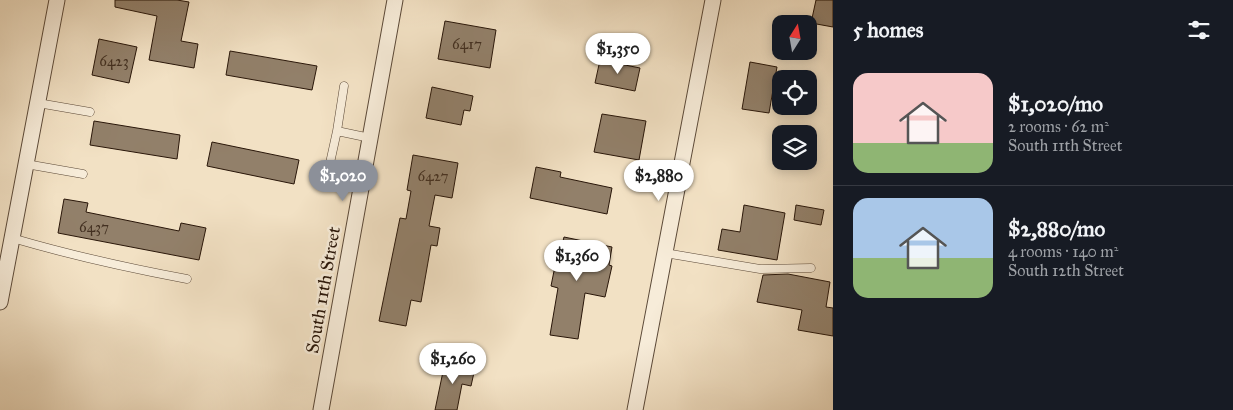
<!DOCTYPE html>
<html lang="en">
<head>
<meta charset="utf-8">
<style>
  :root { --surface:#171b24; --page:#20242c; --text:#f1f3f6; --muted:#9ea1a6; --line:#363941; --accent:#8c9099 }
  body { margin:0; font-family:"IM FELL Great Primer",serif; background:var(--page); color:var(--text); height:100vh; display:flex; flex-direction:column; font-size:19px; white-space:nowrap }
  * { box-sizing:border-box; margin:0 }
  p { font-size:16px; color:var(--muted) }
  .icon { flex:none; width:28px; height:28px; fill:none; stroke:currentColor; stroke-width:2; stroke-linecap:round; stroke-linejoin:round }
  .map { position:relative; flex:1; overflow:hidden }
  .details { display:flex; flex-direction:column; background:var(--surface); width:400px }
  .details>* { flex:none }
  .needle { width:32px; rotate:11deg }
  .buttons { position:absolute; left:772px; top:15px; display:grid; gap:10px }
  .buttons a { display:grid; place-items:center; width:45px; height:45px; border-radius:10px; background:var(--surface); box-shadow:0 2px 12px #0003; font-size:25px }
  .price { position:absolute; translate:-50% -42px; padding:0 11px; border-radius:18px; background:#fff; color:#222; font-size:16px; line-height:32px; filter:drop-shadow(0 1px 2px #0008) }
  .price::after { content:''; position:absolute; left:50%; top:30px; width:15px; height:11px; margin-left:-8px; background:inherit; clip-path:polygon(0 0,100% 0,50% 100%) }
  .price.current { background:var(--accent); color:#fff }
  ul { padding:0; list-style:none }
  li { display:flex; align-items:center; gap:15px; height:125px; padding:0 20px }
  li+li { border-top:1px solid var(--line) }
  li span { display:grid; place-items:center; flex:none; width:140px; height:100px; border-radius:15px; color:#555 }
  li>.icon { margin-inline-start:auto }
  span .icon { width:60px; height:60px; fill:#fffc; stroke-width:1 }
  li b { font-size:21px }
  h2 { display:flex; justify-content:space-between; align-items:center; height:60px; padding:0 20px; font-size:21px }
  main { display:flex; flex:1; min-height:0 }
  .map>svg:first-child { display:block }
</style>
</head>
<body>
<main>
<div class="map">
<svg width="833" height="410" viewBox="0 0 833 410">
  <rect width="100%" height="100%" fill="#f2e1c4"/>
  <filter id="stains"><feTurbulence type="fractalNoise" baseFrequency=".004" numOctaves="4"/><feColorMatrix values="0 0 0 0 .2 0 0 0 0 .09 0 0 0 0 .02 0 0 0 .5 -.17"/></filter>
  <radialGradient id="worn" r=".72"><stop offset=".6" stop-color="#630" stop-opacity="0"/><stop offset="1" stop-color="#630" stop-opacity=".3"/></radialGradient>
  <!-- building -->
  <path fill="#92806a" stroke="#291609" d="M115,0H177L189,2L181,41L198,44L194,68L149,60L157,16L115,7Z
    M816,0H833V27L811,23Z
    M445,21L496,30L490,68L438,59Z
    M99,39L137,47L129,83L92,75Z
    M230,51L317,66L312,90L226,75Z
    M600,60L640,68L635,91L595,83Z
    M750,62L777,67L769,113L742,109Z
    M432,87L473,96L470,111L464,110L461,125L426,118Z
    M602,114L646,121L639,160L594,152Z
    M94,121L180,135L177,159L90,145Z
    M212,142L299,160L294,184L207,166Z
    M413,155L458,163L452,198L435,195L429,226L440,228L437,246L431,245L421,302L411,300L406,326L379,321L400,218L406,219L411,191L407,190Z
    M536,167L561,172L560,177L612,188L607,214L530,198Z
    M64,199L88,203L86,212L179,231L181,223L206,228L199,260L58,233Z
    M744,205L785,213L777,260L718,250L722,229L740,232Z
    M796,205L824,210L821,225L794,220Z
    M564,237L612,247L609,265L612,266L605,297L585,293L578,339L550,335L558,288L551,286L555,266L548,265L551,247L561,249Z
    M788,274L830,282L826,307L833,308V336L798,330L802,310L757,302L763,275Z
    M445,362L475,368L471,386L462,384L457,410H435Z"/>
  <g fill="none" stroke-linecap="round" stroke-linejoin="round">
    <!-- lane casing -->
    <g stroke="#5b4938" stroke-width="9">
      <path id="lane" d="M344,86L337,131L370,138
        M38,103L90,112
        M26,164L83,174
        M328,172L337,131
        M12,238C70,255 128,268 187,279
        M665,253L760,269L811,268"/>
    </g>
    <!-- street casing -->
    <g stroke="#5b4938" stroke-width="17">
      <path id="street" d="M0,302L57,0
        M321,410L395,0
        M635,410L713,0"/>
    </g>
    <!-- lane -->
    <use href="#lane" stroke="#f7ecd9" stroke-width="8"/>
    <!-- street -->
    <use href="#street" stroke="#f7ecd9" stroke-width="15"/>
  </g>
  <g text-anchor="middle" stroke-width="5" stroke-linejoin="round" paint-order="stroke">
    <!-- number labels -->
    <g font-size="15" fill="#433021">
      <text x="467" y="49">6417</text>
      <text x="114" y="66">6423</text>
      <text x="433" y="181">6427</text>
      <text x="94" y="232">6437</text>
    </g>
    <!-- street labels -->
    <g font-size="18" fill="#291609" stroke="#f7ecd9">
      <text transform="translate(323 290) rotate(-80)" y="6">South 11th Street</text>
    </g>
  </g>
  <rect width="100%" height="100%" filter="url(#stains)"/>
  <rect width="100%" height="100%" fill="url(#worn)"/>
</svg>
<div class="buttons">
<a><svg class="needle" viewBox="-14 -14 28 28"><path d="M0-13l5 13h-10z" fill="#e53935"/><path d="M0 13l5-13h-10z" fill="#9ea1a6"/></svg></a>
<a><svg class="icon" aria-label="locate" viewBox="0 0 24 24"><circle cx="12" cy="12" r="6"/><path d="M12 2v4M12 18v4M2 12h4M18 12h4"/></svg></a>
<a><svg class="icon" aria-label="layers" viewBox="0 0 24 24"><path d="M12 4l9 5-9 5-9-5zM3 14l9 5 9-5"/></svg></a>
</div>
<b class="price" style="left:618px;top:75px">$1,350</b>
<b class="price current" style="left:343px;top:202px">$1,020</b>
<b class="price" style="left:659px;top:202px">$2,880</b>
<b class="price" style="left:577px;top:282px">$1,360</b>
<b class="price" style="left:453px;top:385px">$1,260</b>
</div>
<section class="details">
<h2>5 homes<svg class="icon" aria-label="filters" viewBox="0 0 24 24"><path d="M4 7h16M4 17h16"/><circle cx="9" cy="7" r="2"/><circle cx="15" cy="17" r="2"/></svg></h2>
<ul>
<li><span style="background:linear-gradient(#f6c9c9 70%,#8fb573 0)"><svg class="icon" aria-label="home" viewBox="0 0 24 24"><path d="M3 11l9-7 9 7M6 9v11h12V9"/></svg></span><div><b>$1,020/mo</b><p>2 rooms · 62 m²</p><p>South 11th Street</p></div></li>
<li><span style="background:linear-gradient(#a9c7e8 60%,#8fb573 0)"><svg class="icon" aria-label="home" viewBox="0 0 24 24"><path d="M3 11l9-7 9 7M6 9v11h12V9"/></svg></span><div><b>$2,880/mo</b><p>4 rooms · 140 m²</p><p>South 12th Street</p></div></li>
</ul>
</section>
</main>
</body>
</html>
